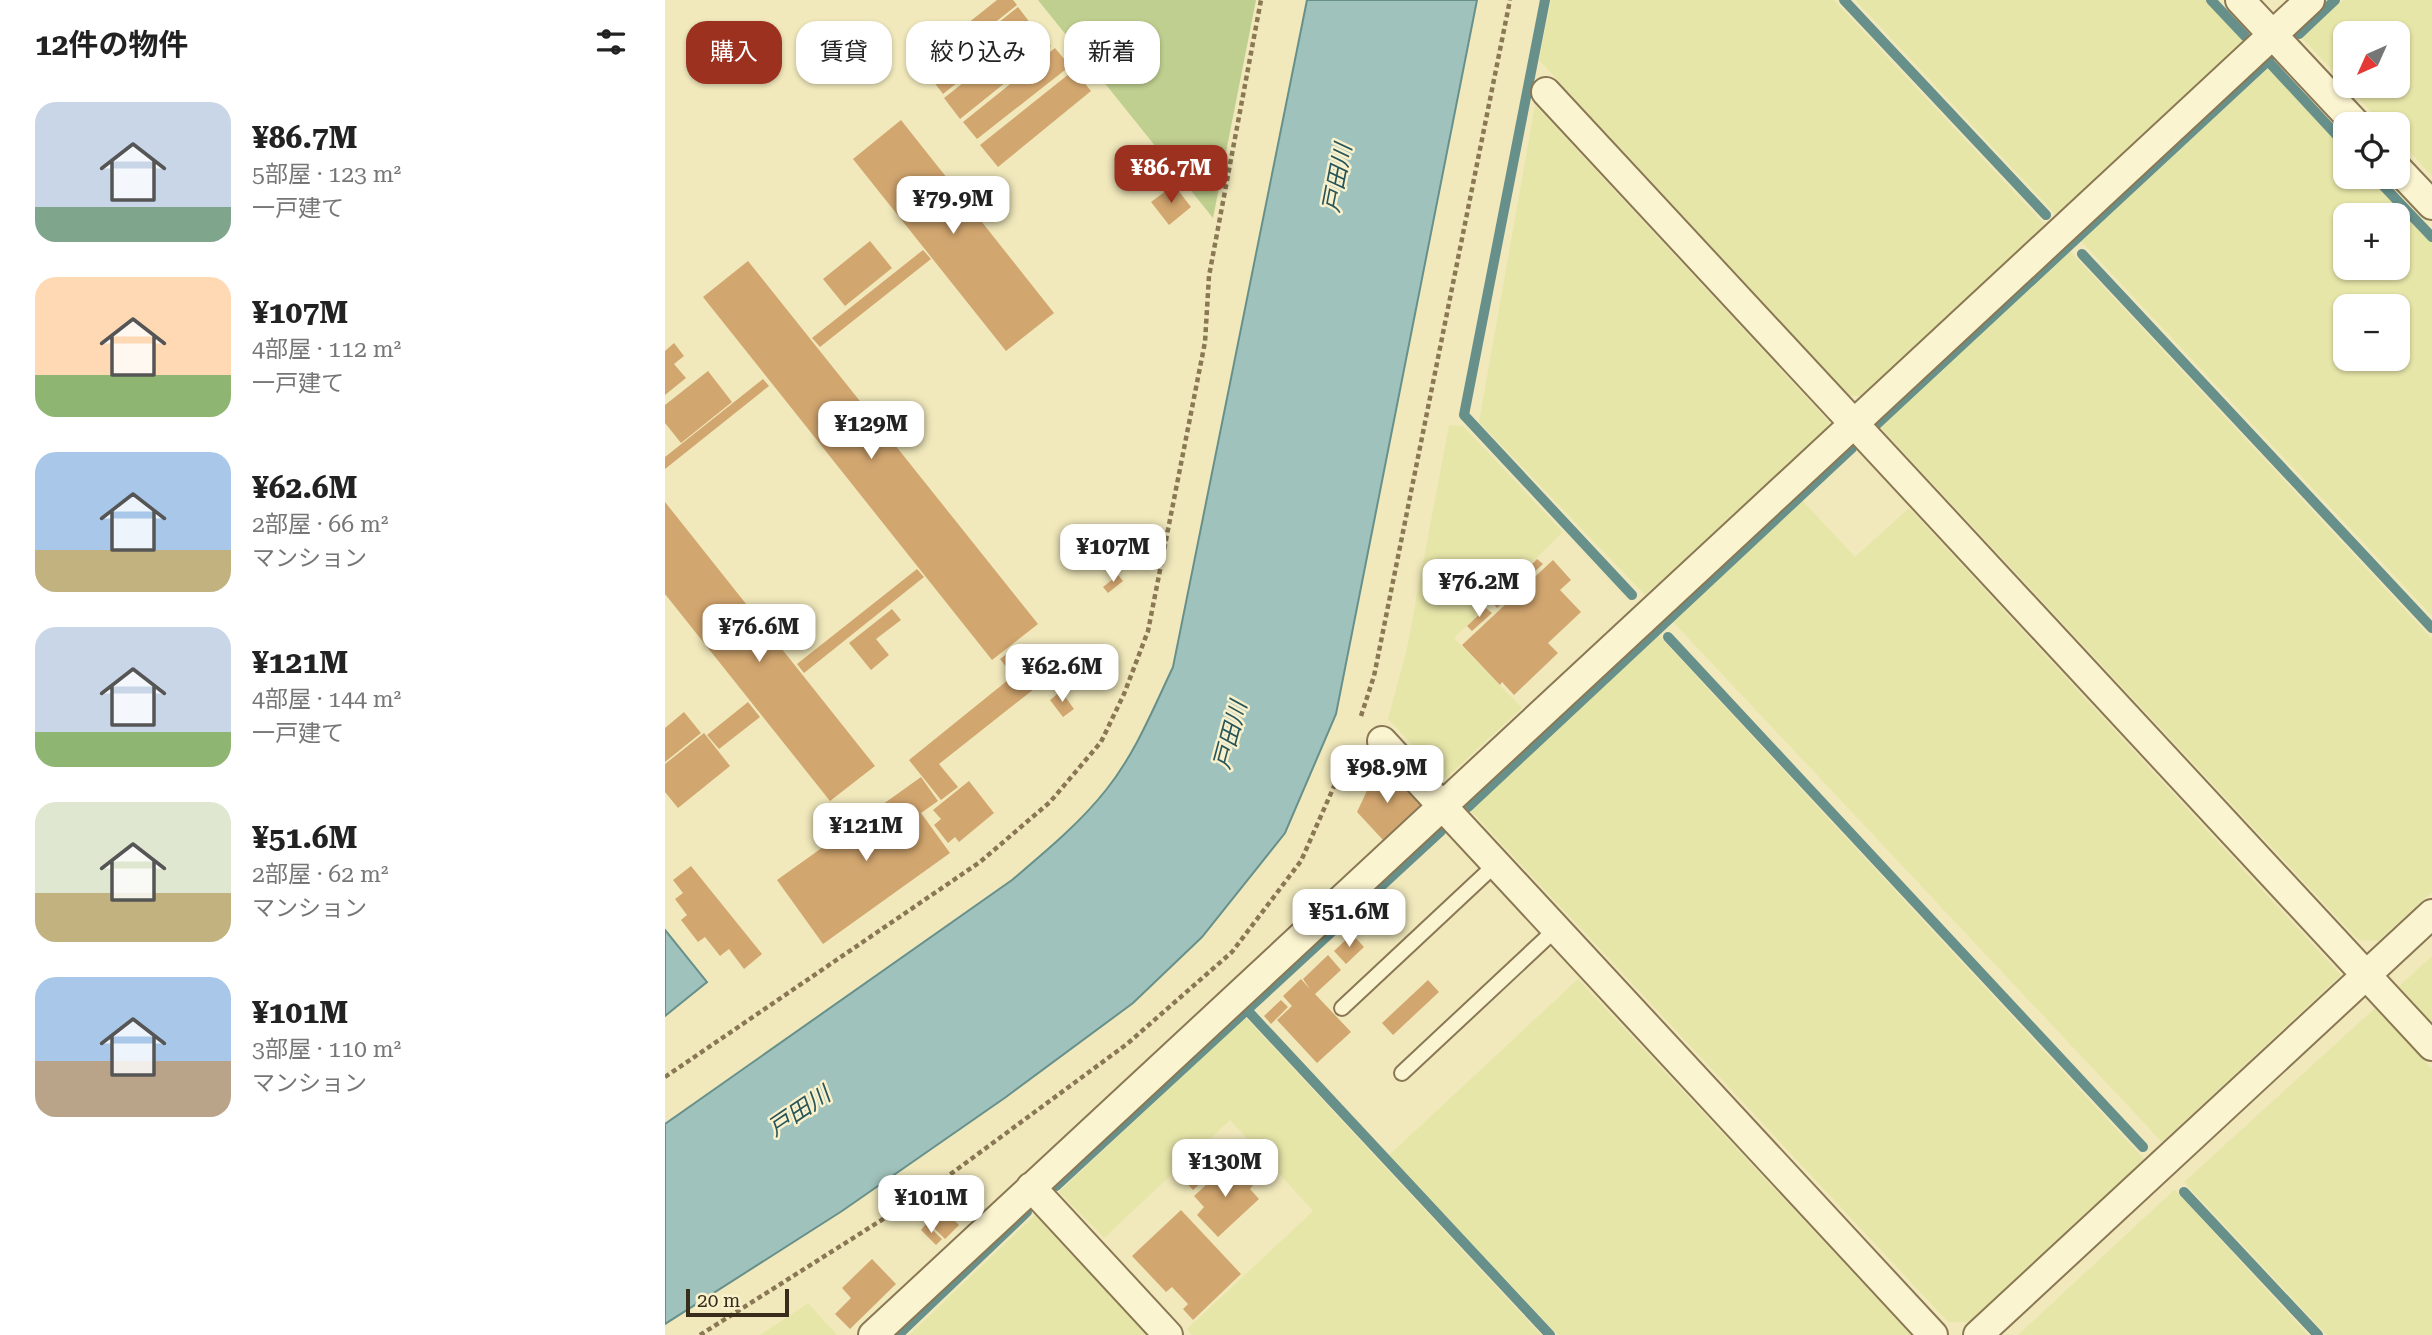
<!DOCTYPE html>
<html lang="ja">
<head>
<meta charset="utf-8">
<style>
  :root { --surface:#fff; --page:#f6f6f6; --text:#222; --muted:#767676; --accent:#9d3120 }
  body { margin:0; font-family:"Roboto Serif","Noto Sans JP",serif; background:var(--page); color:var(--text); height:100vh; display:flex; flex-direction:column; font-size:26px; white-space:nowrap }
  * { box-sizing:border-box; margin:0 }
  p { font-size:23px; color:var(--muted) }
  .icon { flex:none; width:38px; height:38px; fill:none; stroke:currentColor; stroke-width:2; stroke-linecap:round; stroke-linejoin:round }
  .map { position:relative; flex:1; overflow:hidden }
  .panel { display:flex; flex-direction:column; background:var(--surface); width:665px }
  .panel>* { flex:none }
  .top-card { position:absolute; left:21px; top:21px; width:665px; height:63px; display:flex; gap:14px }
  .needle { width:46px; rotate:225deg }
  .buttons { position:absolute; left:1668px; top:21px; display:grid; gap:14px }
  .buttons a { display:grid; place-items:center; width:77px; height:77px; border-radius:14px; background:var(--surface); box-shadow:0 2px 5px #0004; font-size:35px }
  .scale { position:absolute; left:21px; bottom:18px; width:103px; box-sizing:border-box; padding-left:7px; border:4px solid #382d1a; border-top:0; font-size:19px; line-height:24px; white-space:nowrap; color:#382d1a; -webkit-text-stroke:5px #f8f1cc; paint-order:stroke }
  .price { position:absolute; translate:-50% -60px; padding:0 16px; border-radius:14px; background:#fff; color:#222; font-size:23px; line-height:46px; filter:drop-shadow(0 2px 4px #0008) }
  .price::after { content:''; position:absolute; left:50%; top:42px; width:21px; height:16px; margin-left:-10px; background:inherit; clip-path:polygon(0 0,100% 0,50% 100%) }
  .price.on { background:var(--accent); color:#fff }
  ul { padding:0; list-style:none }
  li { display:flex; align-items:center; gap:21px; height:175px; padding:0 35px }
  li span { display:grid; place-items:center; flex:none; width:196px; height:140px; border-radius:21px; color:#555 }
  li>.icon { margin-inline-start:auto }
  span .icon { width:84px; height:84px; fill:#fffc; stroke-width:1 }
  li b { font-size:30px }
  h2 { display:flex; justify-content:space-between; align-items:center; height:84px; padding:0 35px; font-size:30px }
  .chip { padding:0 24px; border-radius:21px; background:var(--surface); box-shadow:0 2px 5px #0004; font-size:24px; line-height:63px }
  .chip.on { background:var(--accent); color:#fff }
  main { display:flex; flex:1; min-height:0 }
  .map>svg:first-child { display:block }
</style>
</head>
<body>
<main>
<section class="panel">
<h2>12件の物件<svg class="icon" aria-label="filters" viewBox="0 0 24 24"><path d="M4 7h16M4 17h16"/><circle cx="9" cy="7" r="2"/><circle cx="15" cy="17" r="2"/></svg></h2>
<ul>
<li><span style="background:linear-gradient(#c9d6e8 75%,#7fa58c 0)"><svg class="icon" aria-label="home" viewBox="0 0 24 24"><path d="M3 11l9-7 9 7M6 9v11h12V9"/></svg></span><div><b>¥86.7M</b><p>5部屋 · 123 m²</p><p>一戸建て</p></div></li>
<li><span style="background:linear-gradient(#ffd9b3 70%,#8fb573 0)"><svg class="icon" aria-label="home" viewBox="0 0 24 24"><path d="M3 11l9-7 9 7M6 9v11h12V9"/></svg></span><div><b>¥107M</b><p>4部屋 · 112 m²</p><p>一戸建て</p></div></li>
<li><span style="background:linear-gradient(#a9c7e8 70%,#c2b280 0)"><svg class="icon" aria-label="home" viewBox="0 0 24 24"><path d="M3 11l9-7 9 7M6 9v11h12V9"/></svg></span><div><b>¥62.6M</b><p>2部屋 · 66 m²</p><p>マンション</p></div></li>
<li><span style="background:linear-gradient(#c9d6e8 75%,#8fb573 0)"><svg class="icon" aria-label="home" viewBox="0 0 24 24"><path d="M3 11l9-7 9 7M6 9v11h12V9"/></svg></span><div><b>¥121M</b><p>4部屋 · 144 m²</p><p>一戸建て</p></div></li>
<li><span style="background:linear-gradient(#dfe7d0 65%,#c2b280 0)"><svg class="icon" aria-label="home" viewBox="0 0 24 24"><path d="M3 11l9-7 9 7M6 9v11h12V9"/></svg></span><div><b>¥51.6M</b><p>2部屋 · 62 m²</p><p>マンション</p></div></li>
<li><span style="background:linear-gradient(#a9c7e8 60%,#b9a48a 0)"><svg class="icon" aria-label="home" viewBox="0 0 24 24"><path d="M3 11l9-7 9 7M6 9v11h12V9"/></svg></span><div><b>¥101M</b><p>3部屋 · 110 m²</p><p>マンション</p></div></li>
</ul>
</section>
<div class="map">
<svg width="1767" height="1335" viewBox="0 0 1767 1335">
  <rect width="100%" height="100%" fill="#f1e9bc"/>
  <!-- farmland -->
  <path fill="#e7e6a9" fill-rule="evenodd" d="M886,0H1169L1382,227L1198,396H1185L874,60Z
    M1190,0H1543L1582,42L1393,217Z
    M1678,0H1767V176L1733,139L1732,124H1718L1682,86H1732V33H1680V84L1637,38Z
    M1604,67L1680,149V177H1706L1767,242V616L1416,241ZM1680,215H1732V268H1680ZM1680,306H1732V359H1680Z
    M870,105L1167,425L980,595L814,422Z
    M1405,251L1767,639V892L1713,941L1693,940L1215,427Z
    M784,425L798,426L898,532L789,638L857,708L780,779L723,719L742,648Z
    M1137,500L1190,557L1244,508L1676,975L1497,1142L1008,622Z
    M993,635L1479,1159L1304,1322H1283L805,810Z
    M1767,956V1023L1733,987Z
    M913,979L1246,1335H893L724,1155Z
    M1710,1008L1767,1069V1335H1662L1519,1182Z
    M580,1017L876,1335H527L522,1329L648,1211L565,1120L439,1238L394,1192Z
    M1510,1190L1643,1335H1353L1509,1190Z
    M370,1215L483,1335H244Z
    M143,1303L172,1335H95Z"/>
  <!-- green -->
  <path fill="#bfcf8f" d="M373,0H591L548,218Z"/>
  <!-- water -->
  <path fill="#a0c2bc" stroke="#67908b" stroke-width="2" d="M642,0H812L671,714L620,833L537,937L468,1003L341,1097L177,1211L0,1324V1124L347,880C380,852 414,824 441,790C470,754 488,709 508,667Z
    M0,930L42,982L0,1016Z"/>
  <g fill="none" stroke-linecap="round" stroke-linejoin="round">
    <!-- stream -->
    <path stroke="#67908b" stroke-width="10" d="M880,0L799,415L967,595
      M1179,0L1381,215
      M1546,0L1580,36
      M1634,34L1670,0
      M1603,61L1680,144
      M1710,177L1767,237
      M1417,254L1767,628
      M1212,424L1604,60
      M1003,637L1478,1147
      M803,807L1187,448
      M582,1010L885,1335
      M391,1186L776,831
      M1519,1192L1653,1335
      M233,1335L362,1212"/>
  </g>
  <!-- building -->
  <path fill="#d2a66f" d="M332,0H348L352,5L265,74L254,62Z
    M353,7L366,24L278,94L265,77Z
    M370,26L386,46L295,119L279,98Z
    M390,48L405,66L312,139L298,122Z
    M409,70L426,91L333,167L315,145Z
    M236,120L389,313L341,351L188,159Z
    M509,185L526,207L504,225L486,202Z
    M205,241L227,268L180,306L158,279Z
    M258,250L266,259L155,347L147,338Z
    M83,261L373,624L327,660L38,297Z
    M9,343L19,356L9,364L21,378L0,395V351Z
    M43,371L67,402L16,443L0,423V405Z
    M98,379L104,386L0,469V457Z
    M0,502L210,766L165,801L0,594Z
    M441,527L457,547L433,567L416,547Z
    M872,559L878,564L867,574L862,569Z
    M888,560L906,580L895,590L916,612L883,643L893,653L849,695L837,682L835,685L797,645Z
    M252,569L259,577L139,673L132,664Z
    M453,575L458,581L443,593L438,587Z
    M856,575L861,582L832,608L827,602Z
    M821,608L827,613L807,631L802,626Z
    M227,609L236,620L211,639L224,655L206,670L184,643Z
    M346,651L374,685L274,764L293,787L276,800L244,760L348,676L335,659Z
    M396,691L409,709L398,717L385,700Z
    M83,702L95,717L54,749L42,735Z
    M19,712L36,733L0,762V728Z
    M39,733L65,766L13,808L0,792V764Z
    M718,770L733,786L738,781L758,803L718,840L692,812L707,780Z
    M256,777L273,801L256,813L285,853L158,944L112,880Z
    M304,781L329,813L294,842L290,837L283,843L269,825L276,819L268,810Z
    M26,866L97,954L79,969L64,949L55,956L40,937L33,942L16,920L22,915L10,899L18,893L8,880Z
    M687,934L699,947L681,964L669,951Z
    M663,955L676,970L650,994L686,1032L652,1063L612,1020L627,1006L618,996L636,979L645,989L638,979Z
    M763,980L774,992L728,1035L717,1023Z
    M616,1000L623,1007L606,1024L599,1016Z
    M548,1151L559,1161L528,1190L518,1179Z
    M566,1162L588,1185L585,1189L594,1199L553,1237L532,1215L539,1207L529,1196Z
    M277,1208L294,1225L280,1239L263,1222Z
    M516,1210L576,1274L528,1320L518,1309L523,1304L507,1287L501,1292L467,1256Z
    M261,1224L277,1239L271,1245L256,1230Z
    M207,1259L231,1284L185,1329L170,1314L186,1298L177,1288Z"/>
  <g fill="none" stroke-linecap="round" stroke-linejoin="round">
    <!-- service casing -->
    <g stroke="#8a7854" stroke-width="18">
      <path id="service" d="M677,1008L831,864
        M737,1073L891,929"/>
    </g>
    <!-- minor casing -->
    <g stroke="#8a7854" stroke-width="32">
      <path id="minor" d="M1575,0L1691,124
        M881,92L1767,1046
        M1732,168L1767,205
        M717,741L1268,1335
        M366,1187L503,1335
        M208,1335L1645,0
        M1313,1335L1767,914"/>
    </g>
    <!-- path -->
    <path stroke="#8a7854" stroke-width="4.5" stroke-dasharray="5 3.5" stroke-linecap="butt" d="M696,716L709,676L845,0
      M0,1077L315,862L385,802L436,742L459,694L483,631L540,342L544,276L596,0
      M35,1335L264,1190L462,1044L567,952L636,861L686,748"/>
    <!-- service -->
    <use href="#service" stroke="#fbf4d0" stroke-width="14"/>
    <!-- minor -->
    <use href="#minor" stroke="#fbf4d0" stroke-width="28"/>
  </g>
  <g text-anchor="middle" stroke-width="5" stroke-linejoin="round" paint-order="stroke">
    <!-- water labels -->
    <g font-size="23" font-style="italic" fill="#285559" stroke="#f8f1cc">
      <text transform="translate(672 178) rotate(-79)" y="8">戸田川</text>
      <text transform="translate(565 735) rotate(-75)" y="8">戸田川</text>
      <text transform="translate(134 1111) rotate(-34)" y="8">戸田川</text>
    </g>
  </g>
</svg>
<div class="buttons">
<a><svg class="needle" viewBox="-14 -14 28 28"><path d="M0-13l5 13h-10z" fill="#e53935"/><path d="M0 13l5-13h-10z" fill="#767676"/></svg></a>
<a><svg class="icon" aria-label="locate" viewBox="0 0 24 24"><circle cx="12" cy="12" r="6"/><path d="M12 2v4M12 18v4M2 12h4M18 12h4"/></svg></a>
<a>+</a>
<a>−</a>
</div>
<div class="scale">20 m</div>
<b class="price on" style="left:506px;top:205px">¥86.7M</b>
<b class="price" style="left:288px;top:236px">¥79.9M</b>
<b class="price" style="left:206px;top:461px">¥129M</b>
<b class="price" style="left:448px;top:584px">¥107M</b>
<b class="price" style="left:814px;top:619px">¥76.2M</b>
<b class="price" style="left:94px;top:664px">¥76.6M</b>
<b class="price" style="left:397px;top:704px">¥62.6M</b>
<b class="price" style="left:722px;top:805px">¥98.9M</b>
<b class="price" style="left:201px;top:863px">¥121M</b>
<b class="price" style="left:684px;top:949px">¥51.6M</b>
<b class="price" style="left:560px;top:1199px">¥130M</b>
<b class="price" style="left:266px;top:1235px">¥101M</b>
<div class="top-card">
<a class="chip on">購入</a>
<a class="chip">賃貸</a>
<a class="chip">絞り込み</a>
<a class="chip">新着</a>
</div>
</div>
</main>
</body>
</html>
